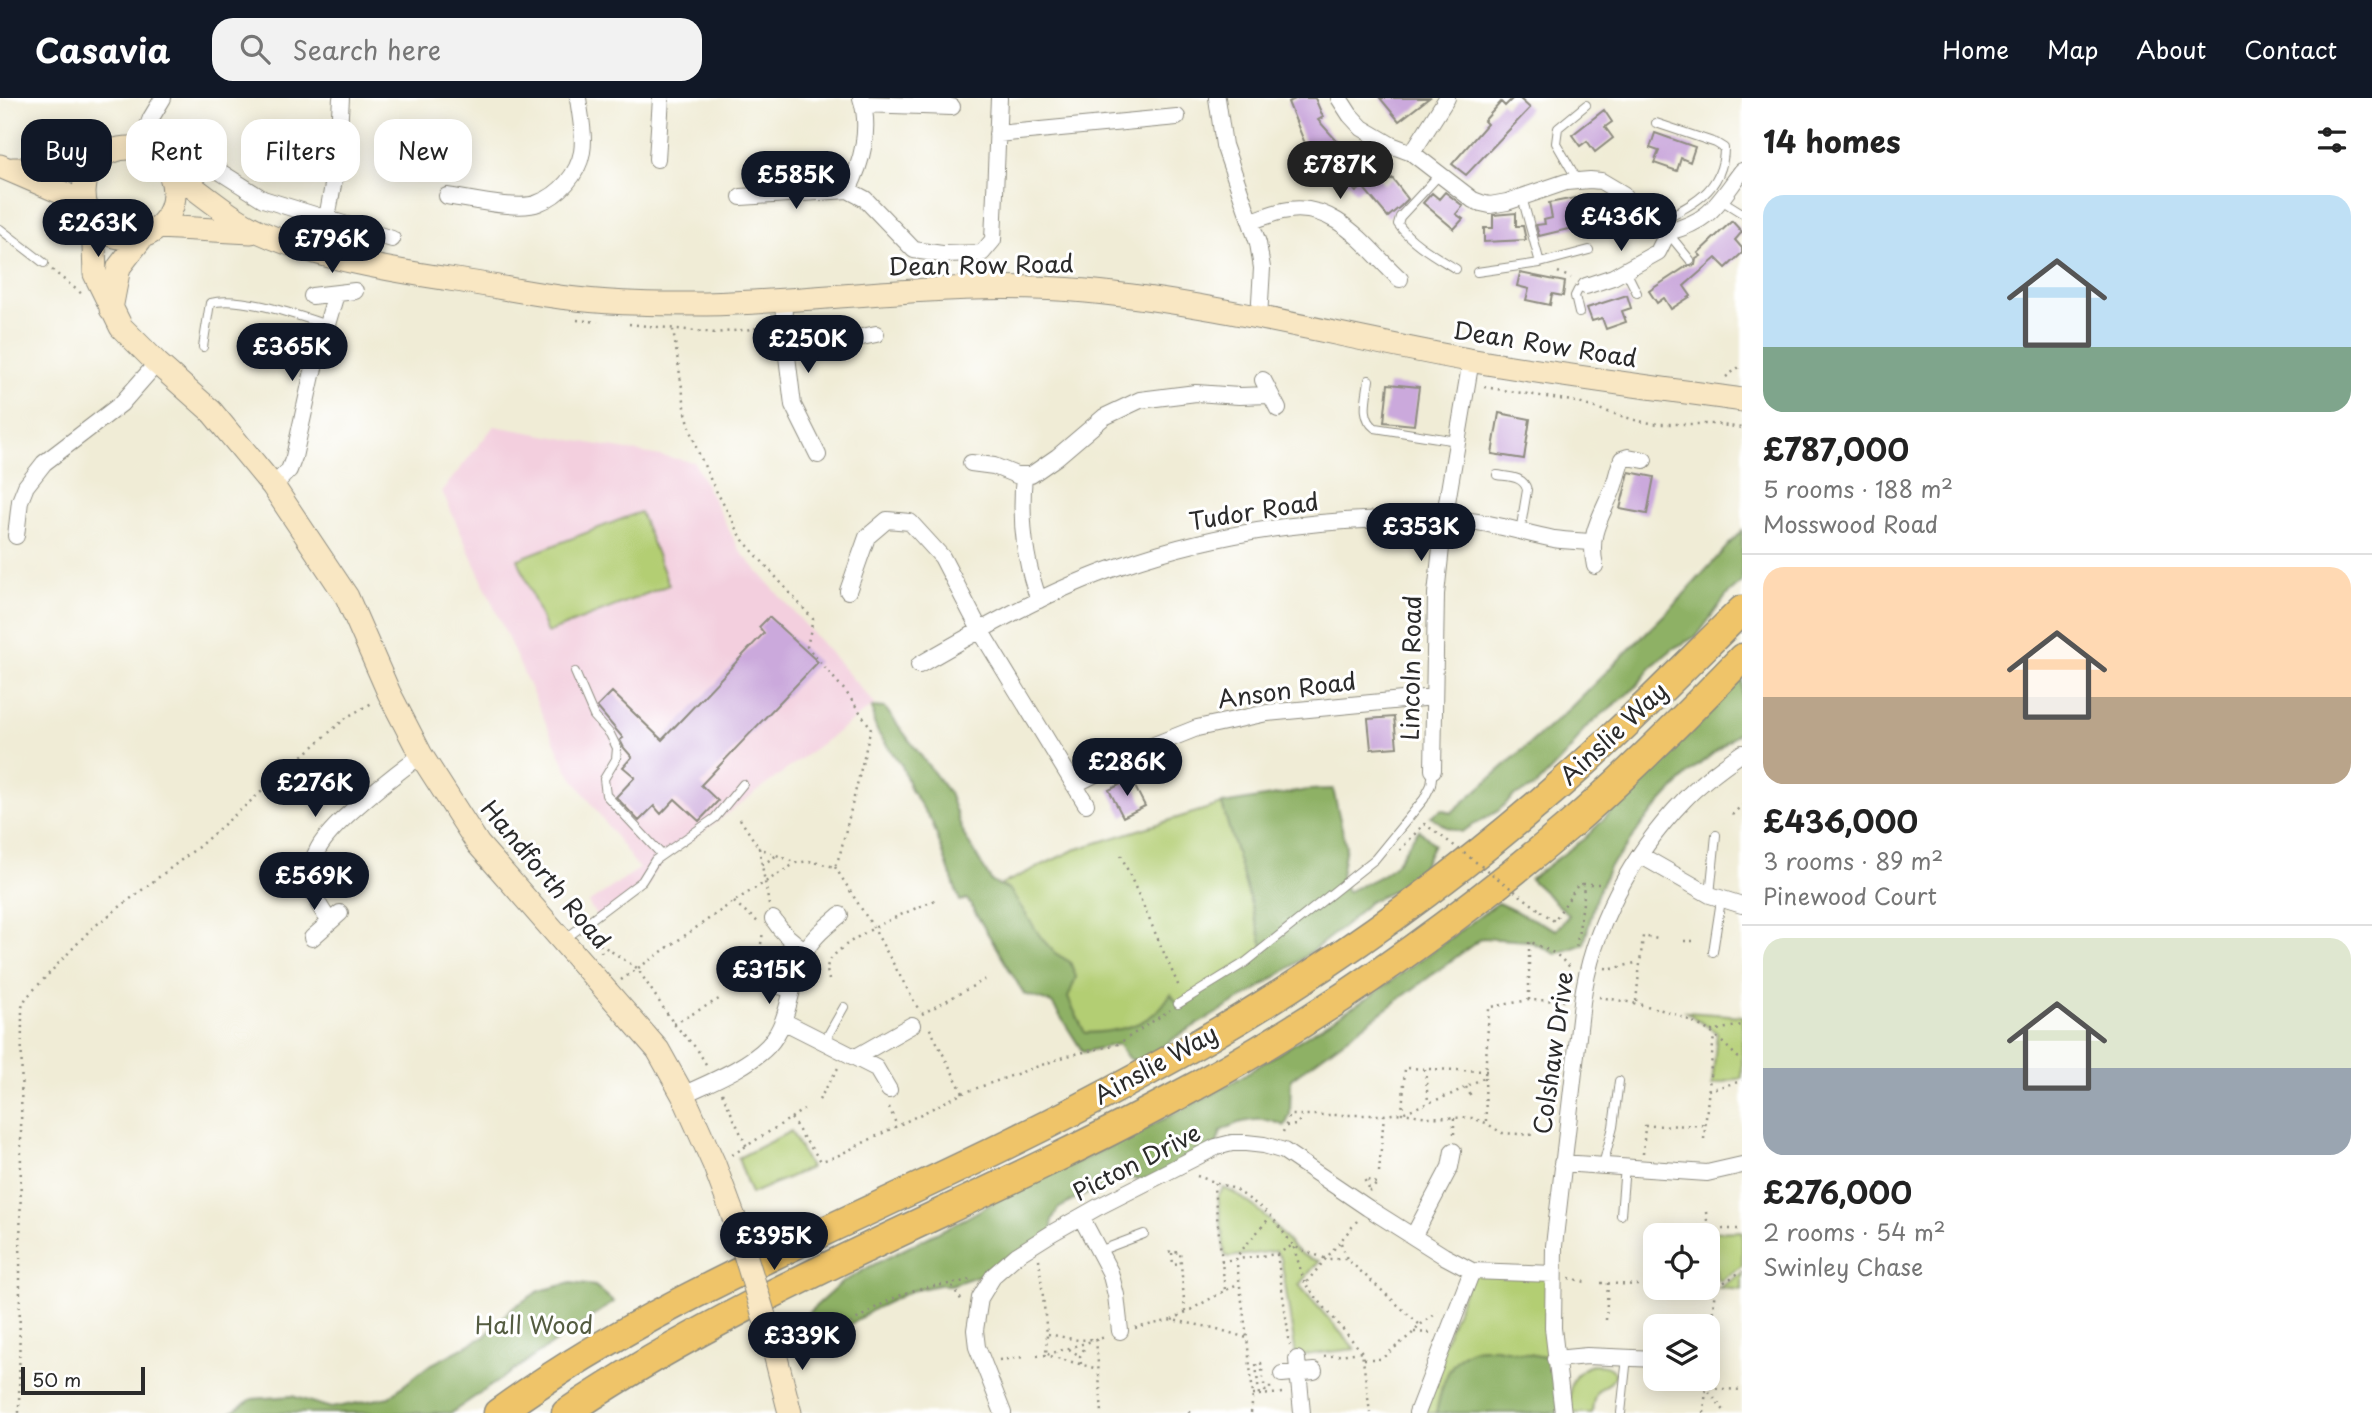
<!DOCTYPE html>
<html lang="en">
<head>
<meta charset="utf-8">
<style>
  :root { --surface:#fff; --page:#f2f2f2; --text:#222; --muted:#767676; --line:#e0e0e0; --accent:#111827 }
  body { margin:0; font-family:"Playpen Sans",sans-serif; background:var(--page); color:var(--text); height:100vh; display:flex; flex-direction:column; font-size:26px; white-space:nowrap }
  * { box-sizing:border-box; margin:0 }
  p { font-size:23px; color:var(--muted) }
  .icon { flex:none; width:38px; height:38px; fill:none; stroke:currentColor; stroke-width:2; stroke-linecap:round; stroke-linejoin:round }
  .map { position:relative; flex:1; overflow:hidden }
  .sheet { display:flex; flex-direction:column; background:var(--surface); width:630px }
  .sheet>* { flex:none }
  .banner { position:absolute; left:21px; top:21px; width:665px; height:63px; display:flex; gap:14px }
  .controls { position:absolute; left:1643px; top:1125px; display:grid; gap:14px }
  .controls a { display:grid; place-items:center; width:77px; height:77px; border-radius:14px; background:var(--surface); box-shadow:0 4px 18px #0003; font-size:35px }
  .scale { position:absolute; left:21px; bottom:18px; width:124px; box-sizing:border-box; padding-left:7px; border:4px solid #2b2b2b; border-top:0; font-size:19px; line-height:24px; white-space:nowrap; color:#2b2b2b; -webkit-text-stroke:5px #fff; paint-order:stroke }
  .price { position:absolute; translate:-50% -60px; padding:0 16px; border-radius:24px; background:var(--accent); color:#fff; font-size:23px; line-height:46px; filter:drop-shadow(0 2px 4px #0008) }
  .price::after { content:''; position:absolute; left:50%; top:42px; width:21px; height:16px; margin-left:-10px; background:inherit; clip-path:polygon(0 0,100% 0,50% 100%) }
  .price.current { background:#222; color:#fff }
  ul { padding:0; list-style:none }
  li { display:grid; align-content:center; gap:14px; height:371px; padding:0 21px }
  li+li { border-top:2px solid var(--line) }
  li span { display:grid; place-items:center; height:217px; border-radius:21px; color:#555 }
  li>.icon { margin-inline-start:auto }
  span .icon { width:126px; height:126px; fill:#fffc; stroke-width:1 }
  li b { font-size:30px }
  h2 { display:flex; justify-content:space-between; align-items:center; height:84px; padding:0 21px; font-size:30px }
  .pill { padding:0 24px; border-radius:21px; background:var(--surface); box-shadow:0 4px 18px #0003; font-size:24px; line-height:63px }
  .pill.current { background:var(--accent); color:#fff }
  header { display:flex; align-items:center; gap:42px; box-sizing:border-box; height:98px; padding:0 35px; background:var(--accent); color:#fff }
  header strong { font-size:33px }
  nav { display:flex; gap:38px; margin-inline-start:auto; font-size:24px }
  .search { width:490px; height:63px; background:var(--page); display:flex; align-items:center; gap:18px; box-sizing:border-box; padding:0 24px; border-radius:21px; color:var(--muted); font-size:26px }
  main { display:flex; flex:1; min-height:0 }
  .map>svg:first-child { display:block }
</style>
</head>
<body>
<header>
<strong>Casavia</strong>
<div class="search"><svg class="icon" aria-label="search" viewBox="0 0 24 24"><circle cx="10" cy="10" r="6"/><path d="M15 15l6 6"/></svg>Search here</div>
<nav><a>Home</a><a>Map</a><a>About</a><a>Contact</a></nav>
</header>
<main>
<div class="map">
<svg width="1742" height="1315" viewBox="0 0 1742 1315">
  <rect width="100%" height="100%" fill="#fff"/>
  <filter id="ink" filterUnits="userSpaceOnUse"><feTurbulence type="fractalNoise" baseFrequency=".0143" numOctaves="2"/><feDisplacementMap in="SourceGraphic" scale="14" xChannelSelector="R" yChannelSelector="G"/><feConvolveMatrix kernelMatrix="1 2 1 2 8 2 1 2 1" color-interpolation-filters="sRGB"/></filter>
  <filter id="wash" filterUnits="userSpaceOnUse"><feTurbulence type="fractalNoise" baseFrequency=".00686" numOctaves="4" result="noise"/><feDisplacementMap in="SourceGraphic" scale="28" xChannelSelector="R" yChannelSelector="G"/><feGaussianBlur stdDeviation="1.57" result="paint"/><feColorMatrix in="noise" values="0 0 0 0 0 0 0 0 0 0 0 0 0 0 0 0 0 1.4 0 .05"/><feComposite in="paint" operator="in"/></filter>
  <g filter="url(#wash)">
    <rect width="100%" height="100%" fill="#f0ecd6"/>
    <!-- built -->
    <path fill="#f3cfde" d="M494,328L694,364L740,453L875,606L666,761L649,781L651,785L599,822L588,805L639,771L567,672L442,393Z"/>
    <!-- green -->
    <path fill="#b3ce73" stroke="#6f7c4f" stroke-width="2" d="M640,414L669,487L547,535L518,461Z
      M1222,706L1264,851L1178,906L1083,954L983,795L1074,752Z
      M1686,914L1742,918V980L1712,987L1717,935Z
      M791,1033L810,1070L751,1096L738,1060Z
      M1224,1090C1238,1096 1254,1108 1265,1118C1284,1135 1292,1158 1319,1163L1299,1187L1355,1251L1296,1258L1281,1160L1275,1153L1229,1159L1225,1157L1218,1097Z
      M1742,1133V1168L1720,1183L1717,1181L1710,1134Z
      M1472,1173L1553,1176L1555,1261L1495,1250L1474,1251L1442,1288L1436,1315H1417Z
      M1742,1175V1192L1719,1190Z
      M1592,1267C1603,1267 1609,1267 1616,1276C1608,1295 1594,1281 1592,1315H1572C1567,1293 1569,1275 1592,1267Z"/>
    <!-- forest -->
    <path fill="#8eb165" stroke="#5c6e48" stroke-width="2" d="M1742,432V484L1727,497L1697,538L1674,550L1652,568L1635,590L1585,630L1570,652L1535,689L1514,698L1498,713L1461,734L1446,729L1431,718L1442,711L1451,715L1570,610L1676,505Z
      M1742,580V632L1689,675L1645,722L1624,752L1609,769L1596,799L1584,846L1556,856L1529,843L1482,840L1291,981L1290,1017L1285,1028C1263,1017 1242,1021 1221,1033L1216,1049L1151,1082L1128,1080L1079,1099L1058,1111L1052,1122V1135L1006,1165L986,1175L951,1187H939L911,1193L876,1210L812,1251L801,1240L800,1228L806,1217L840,1186L869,1169L966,1120L1029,1084L1089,1059L1215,995L1372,897L1498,805L1556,832L1569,817L1530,781L1585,740Z
      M872,609L885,610L949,695L964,737L992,784L1010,792L1042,841L1055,855L1070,864L1076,879L1068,900L1085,935C1109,934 1137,931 1156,914C1162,909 1166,902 1171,896L1178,906L1264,851L1222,706L1308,692L1333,691L1346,748L1341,778L1347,794C1363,786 1385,779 1396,765C1405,755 1409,742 1419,732L1434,746L1420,774L1400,790L1369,804L1348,825L1294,867L1250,896L1179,937L1140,965L1128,960L1118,946L1083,954L1052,905L1024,896L967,801L960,803L932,724L911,692L902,668L878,635L874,625Z
      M571,1185L595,1188L614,1204L451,1315H230L252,1301L292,1298L331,1310L389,1299L428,1268L484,1239L511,1211L539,1193Z
      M1495,1250L1555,1261L1563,1315H1436C1441,1292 1447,1261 1472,1252C1479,1249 1488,1250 1495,1250Z"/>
    <g id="blocks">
      <!-- building -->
      <path fill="#cba9dc" d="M1298,0H1315L1323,19L1318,22L1353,61L1359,56L1384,86L1392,80L1408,101L1401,108L1388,119L1363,89L1356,94L1347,84L1342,88L1306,48L1288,4Z
        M1380,0H1429L1399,23Z
        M1513,0H1519L1530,10L1466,77L1452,66L1487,26L1484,23L1501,4L1505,8Z
        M1604,12L1612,24L1605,29L1613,40L1595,54L1587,43L1580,48L1572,37Z
        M1655,35L1695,49L1690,64L1681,60L1677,73L1654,65L1659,53L1650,50Z
        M1445,94L1463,108L1456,116L1463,121L1454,131L1423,105L1432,95L1439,101Z
        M1575,100L1578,114L1586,112L1589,126L1539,138L1536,127L1545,126L1544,122L1552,120L1549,105Z
        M1516,115V128H1523L1526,142L1484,144V130H1493V117Z
        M1732,123L1742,134L1735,142L1742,150V155L1726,170L1716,160L1684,188L1691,198L1671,211L1664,200L1657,205L1649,193L1687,168L1695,167L1696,161L1701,158L1698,155Z
        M1520,175L1565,184L1563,198L1552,196L1550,207L1526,202L1529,191L1517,188Z
        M1627,197L1631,210L1622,213L1626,224L1606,231L1602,220L1592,223L1587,210Z
        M1388,286L1419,289L1414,327L1384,324Z
        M1499,315L1530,321L1524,361L1492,356Z
        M1629,374L1654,379L1647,416L1620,411Z
        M769,519L818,564L701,687L718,703L699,723L675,701L661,716L654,708L639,723L616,699L635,679L623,669L632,659L624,650L620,642L623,640L597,609L612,594L662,642L764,535L759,529Z
        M1394,619L1397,649L1371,651L1368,621Z
        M1131,681L1145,708L1123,719L1109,692Z"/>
    </g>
  </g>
  <g filter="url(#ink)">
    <use href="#blocks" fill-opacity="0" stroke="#8e8c80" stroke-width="2"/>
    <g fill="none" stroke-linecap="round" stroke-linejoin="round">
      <!-- lane casing -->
      <g stroke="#8e8c80" stroke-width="10">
        <path id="lane" d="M1656,25L1716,45L1724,50C1724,93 1690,109 1656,124
          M1440,76L1400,119L1398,126C1411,145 1437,159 1456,171
          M1578,83L1556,45L1558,30L1586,7
          M1522,99L1540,165
          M1721,102L1742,115
          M0,131L44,165
          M1668,135L1690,162
          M1626,173L1637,195
          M1477,174L1540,165L1589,152
          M1579,215L1575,198L1578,192L1586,188
          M203,249L210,205C240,197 296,217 327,227
          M1369,282C1367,299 1360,319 1375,330L1457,343
          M1497,377C1509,379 1524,378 1527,392L1520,434
          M575,574L594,618L610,636L617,650L616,661L604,681L606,697L662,757
          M1710,797L1716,737
          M565,841L642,783L655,762L715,720L743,686
          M1713,854L1721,802
          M748,885L792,895
          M1178,906L1246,864L1375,761L1424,701L1431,687L1433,672
          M824,944L844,909
          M1603,1067L1613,1029L1619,983
          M1621,1117L1625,1068
          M1099,1153L1144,1136
          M1621,1315L1627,1259"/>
      </g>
      <!-- street casing -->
      <g stroke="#8e8c80" stroke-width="18">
        <path id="street" d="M1217,0L1224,47L1258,145L1262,170L1259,220
          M1339,0L1350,17L1362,30L1391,47L1412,55L1473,102L1481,105L1490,107L1507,104L1566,84L1590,82L1601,83L1623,96L1636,110L1668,134C1711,123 1717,106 1742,73
          M863,6L952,9
          M997,36L1177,19
          M139,51L151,20L163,0
          M199,53L222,75L263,101L392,141
          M1412,55L1447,0
          M657,61L661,0
          M848,92C862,65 871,30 861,0
          M447,98C468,101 520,113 538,105C560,97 578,76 582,54C585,37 580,17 578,0
          M741,99L848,92L865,101L914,152L942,156L982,155L993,142L999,0
          M327,120L337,65L341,0
          M1252,123C1262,120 1272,115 1283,113C1335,101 1367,151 1400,181
          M1586,188L1613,179L1658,154L1668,134
          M312,198L355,193
          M783,201L786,250L793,307L818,357
          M786,250L829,246L876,236
          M1263,282L1278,311
          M971,365L994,368L1016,377H1031L1057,359L1104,319L1140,302L1196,295L1239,298L1271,297
          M1024,378C1020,420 1024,462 1039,502
          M273,388L289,372L294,359L312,277L336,196
          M16,438L20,403L26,388L44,365L121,306L157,265
          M1595,468C1588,436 1600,421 1612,393C1616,383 1618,371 1622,361L1628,359L1644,362
          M848,493L867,439L887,422L910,424L942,459L980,532L1086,706
          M919,567C983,530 1050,492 1120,468C1227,430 1347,416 1461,422C1492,424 1523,435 1554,441C1567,443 1579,443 1592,444
          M1433,672L1436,496L1444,422L1471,262
          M1074,687L1144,651L1197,630L1267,615L1434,599
          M1640,757L1710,797L1742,807
          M773,821C782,835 791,844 806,852
          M330,824C325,816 319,809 316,800C299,762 327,735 353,712C375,692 398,674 421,657
          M312,840L340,815
          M783,923L876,970L889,992
          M856,959L912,927
          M683,997C708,985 748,969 768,948C792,922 789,882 806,852C814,838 828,827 840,817
          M1562,1065L1707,1075L1742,1067
          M1081,1119L1110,1174L1116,1197L1120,1233
          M1414,1137L1450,1069L1453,1053
          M1297,1261L1302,1315
          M1555,1261L1587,1258L1656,1261
          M1282,1276L1314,1273
          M1003,1315L977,1249L975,1232L980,1200L994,1177L1017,1157L1052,1135L1098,1109L1216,1049L1232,1045H1246L1264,1047L1284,1053L1368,1110L1444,1158L1472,1173L1553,1176
          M1417,1315L1472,1173
          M1563,1315L1553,1230L1554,1148L1582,904C1592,829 1632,756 1684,702C1701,684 1722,669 1742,655"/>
      </g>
      <!-- secondary casing -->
      <g stroke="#8e8c80" stroke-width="25">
        <path id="secondary" d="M84 95a45 45 0 1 1 90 0a45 45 0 1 1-90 0Z
          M0,68L65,96L86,109
          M166,70C198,91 226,118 260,134C316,160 395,173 456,182C496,188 536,197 576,201C619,206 663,206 706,206C833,203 960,181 1086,193C1216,205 1342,239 1469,262C1560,278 1651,289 1742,302
          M13,71H64L99,61
          M93,122L95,176L121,229L157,265L211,313L273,388L347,499L389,595L421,657L478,746L658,952L683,997L714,1066L733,1117
          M158,129L251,134
          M111,211L119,169L143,138
          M772,1244L790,1315"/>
      </g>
      <!-- highway casing -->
      <g stroke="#8e8c80" stroke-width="31">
        <path id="highway" d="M498,1315C656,1200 840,1130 1014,1043C1059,1021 1103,998 1147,974C1288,898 1420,807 1541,703C1612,643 1676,577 1742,512
          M566,1315C754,1188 969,1110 1168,1003C1312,927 1446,833 1570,727C1630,675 1687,617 1742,560"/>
      </g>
      <!-- path -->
      <path stroke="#8e8c80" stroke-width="2.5" stroke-dasharray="2 5" stroke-linecap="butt" d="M111,45L125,42
        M52,172L82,196
        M1558,174L1571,180
        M577,222L598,224
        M629,226L716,235L768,229
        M799,227L830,220
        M1726,279L1742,267
        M1484,289L1572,303L1638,323L1658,326H1714L1742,330
        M1732,717L1742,707
        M740,721L759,750
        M1400,752L1424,726L1436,734
        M1121,757L1179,889
        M762,767L777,757
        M835,769L873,829L920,914
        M1583,786H1603
        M734,804L758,824
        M769,807L759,750L796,765
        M1541,813L1554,823L1578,787L1583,786L1584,798L1576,851
        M591,835L600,846L637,870L674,926L697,951L707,968
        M1684,843H1695
        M600,846L602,859
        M761,846L763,834
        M1605,870L1612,871L1639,864
        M621,882L733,804L796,765L809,763L835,769L840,756L871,630L846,594L807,549L813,521L743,442L712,385L696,349L686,315L673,232
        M829,882C828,877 826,871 828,866C839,841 910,813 935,802
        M1599,899C1636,905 1677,912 1709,933C1721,942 1731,953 1742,963
        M1529,902V843L1556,856L1571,870
        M1636,903L1643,838L1658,841
        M922,916L986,881
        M674,926L719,901
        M1711,933L1742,927
        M1425,971L1428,1003
        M1487,973L1405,970L1402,1015L1429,1019L1472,1020L1486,1025L1502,1035L1534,1037
        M1485,979L1486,1024
        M1466,989L1471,998
        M1708,992L1742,983
        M722,995L747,1049
        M963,995L1067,958L1118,946L1170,912
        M819,1002L838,970
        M889,1009L897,1028
        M791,1020L804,1011
        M1286,1028L1297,1027L1302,1018
        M1283,1034L1290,1017H1384L1402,1015L1452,996L1485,979L1489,911L1491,909L1529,902L1568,903
        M1454,1036V1020
        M1704,1041L1714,937
        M1643,1056L1645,1028L1705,1027
        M732,1057L791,1020L803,1039L821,1063L835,1059L963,995L929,929
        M1379,1074L1384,1017
        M1197,1078L1235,1091L1259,1108L1271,1118L1293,1147L1299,1151L1327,1161H1347
        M1216,1085L1214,1090L1225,1192
        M1369,1090L1364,1081L1377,1085
        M1369,1093L1379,1084
        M1706,1114L1715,1190H1708
        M1357,1123L1305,1186L1362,1254L1370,1315
        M1708,1131H1742
        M1341,1145L1347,1161L1420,1227
        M1169,1153L1172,1155L1180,1154L1185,1214
        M1172,1155L1173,1167L1181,1166
        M1277,1156L1290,1247
        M1039,1161L1047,1236L1046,1257L1105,1239
        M1221,1163L1277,1156L1293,1147L1305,1186
        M1569,1180L1586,1184
        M1601,1185L1656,1188
        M952,1188L962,1203
        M1172,1222L1239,1185
        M1606,1222L1608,1185
        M1135,1230L1172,1222L1214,1230L1247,1240
        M1414,1234L1432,1235
        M1048,1236L1078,1242L1096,1241L1102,1315
        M1069,1251L1080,1258
        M797,1258C835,1239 872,1206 912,1193C931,1186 951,1188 971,1181
        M1037,1258L1046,1257L1098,1271
        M1324,1259L1362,1254
        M1364,1261H1381L1414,1234L1420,1227L1438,1214
        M999,1262L1024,1259
        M1708,1263L1715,1190L1742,1173
        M1081,1266L1080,1258L1086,1247
        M1706,1281V1290L1726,1315
        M1253,1297H1259L1256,1266L1261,1265L1265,1293L1270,1292V1288
        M1259,1297L1283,1295
        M1189,1313V1315
        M19,1315L22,909L26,900L91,831L197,750L347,619L372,605
        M1251,1315L1253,1297L1247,1240L1236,1159L1271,1118
        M1704,1315L1706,1290L1742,1292"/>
      <!-- lane -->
      <use href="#lane" stroke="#fff" stroke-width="8"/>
      <!-- street -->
      <use href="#street" stroke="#fff" stroke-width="16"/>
      <!-- secondary -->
      <use href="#secondary" stroke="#f9e7c3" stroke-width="23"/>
      <!-- highway -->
      <use href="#highway" stroke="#efc469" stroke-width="28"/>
      <!-- secondary-bridge casing -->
      <g stroke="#8e8c80" stroke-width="25" stroke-linecap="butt">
        <path id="secondary-bridge" d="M733,1117L772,1244"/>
      </g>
      <!-- path-bridge -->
      <path stroke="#8e8c80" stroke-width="2.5" stroke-dasharray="2 5" stroke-linecap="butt" d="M1436,734L1541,813"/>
      <!-- secondary-bridge -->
      <use href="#secondary-bridge" stroke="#f9e7c3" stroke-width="23"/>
    </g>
  </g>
  <g text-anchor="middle" stroke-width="6" stroke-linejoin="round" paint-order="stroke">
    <!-- street labels -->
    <g font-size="24" fill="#2b2b2b" stroke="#fff">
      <text transform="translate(981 168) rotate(-1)" y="8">Dean Row Road</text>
      <text transform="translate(1545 247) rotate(9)" y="8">Dean Row Road</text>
      <text transform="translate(1254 414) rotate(-9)" y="8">Tudor Road</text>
      <text transform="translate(1412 570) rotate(-89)" y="8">Lincoln Road</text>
      <text transform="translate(1287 593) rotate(-8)" y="8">Anson Road</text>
      <text transform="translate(1614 636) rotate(-43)" y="8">Ainslie Way</text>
      <text transform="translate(545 777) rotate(50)" y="8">Handforth Road</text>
      <text transform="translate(1554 955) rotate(-82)" y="8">Colshaw Drive</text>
      <text transform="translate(1156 967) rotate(-29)" y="8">Ainslie Way</text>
      <text transform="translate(1137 1065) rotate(-27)" y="8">Picton Drive</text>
    </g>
    <!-- park labels -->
    <g font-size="24" fill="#545c41" stroke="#fff">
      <text x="534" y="1236">Hall Wood</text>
    </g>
  </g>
</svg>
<div class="controls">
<a><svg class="icon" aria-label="locate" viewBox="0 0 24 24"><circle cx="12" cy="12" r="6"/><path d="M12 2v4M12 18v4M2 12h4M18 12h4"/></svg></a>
<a><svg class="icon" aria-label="layers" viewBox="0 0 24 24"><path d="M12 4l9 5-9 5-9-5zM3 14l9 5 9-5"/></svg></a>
</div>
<div class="scale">50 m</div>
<b class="price current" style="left:1340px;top:103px">£787K</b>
<b class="price" style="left:796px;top:113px">£585K</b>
<b class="price" style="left:1621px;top:155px">£436K</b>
<b class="price" style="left:98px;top:161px">£263K</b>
<b class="price" style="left:332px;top:177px">£796K</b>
<b class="price" style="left:808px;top:277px">£250K</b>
<b class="price" style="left:292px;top:285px">£365K</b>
<b class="price" style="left:1421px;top:465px">£353K</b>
<b class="price" style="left:1127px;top:700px">£286K</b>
<b class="price" style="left:315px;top:721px">£276K</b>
<b class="price" style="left:314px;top:814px">£569K</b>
<b class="price" style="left:769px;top:908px">£315K</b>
<b class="price" style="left:774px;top:1174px">£395K</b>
<b class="price" style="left:802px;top:1274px">£339K</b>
<div class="banner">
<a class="pill current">Buy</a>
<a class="pill">Rent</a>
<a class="pill">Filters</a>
<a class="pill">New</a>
</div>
</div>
<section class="sheet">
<h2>14 homes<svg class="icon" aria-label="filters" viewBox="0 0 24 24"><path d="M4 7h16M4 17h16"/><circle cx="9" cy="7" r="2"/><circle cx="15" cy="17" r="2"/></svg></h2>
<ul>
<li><span style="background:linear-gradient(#bfe0f5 70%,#7fa58c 0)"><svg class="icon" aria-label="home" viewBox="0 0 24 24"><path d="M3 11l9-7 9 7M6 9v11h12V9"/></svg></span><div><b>£787,000</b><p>5 rooms · 188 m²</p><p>Mosswood Road</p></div></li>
<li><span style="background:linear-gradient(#ffd9b3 60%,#b9a48a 0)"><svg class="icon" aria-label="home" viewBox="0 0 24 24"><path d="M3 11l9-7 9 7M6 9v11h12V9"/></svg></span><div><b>£436,000</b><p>3 rooms · 89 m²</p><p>Pinewood Court</p></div></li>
<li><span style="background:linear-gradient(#dfe7d0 60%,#9aa5b1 0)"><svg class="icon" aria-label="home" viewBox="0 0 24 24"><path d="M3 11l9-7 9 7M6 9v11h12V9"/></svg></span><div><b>£276,000</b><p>2 rooms · 54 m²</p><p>Swinley Chase</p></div></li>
</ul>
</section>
</main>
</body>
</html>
